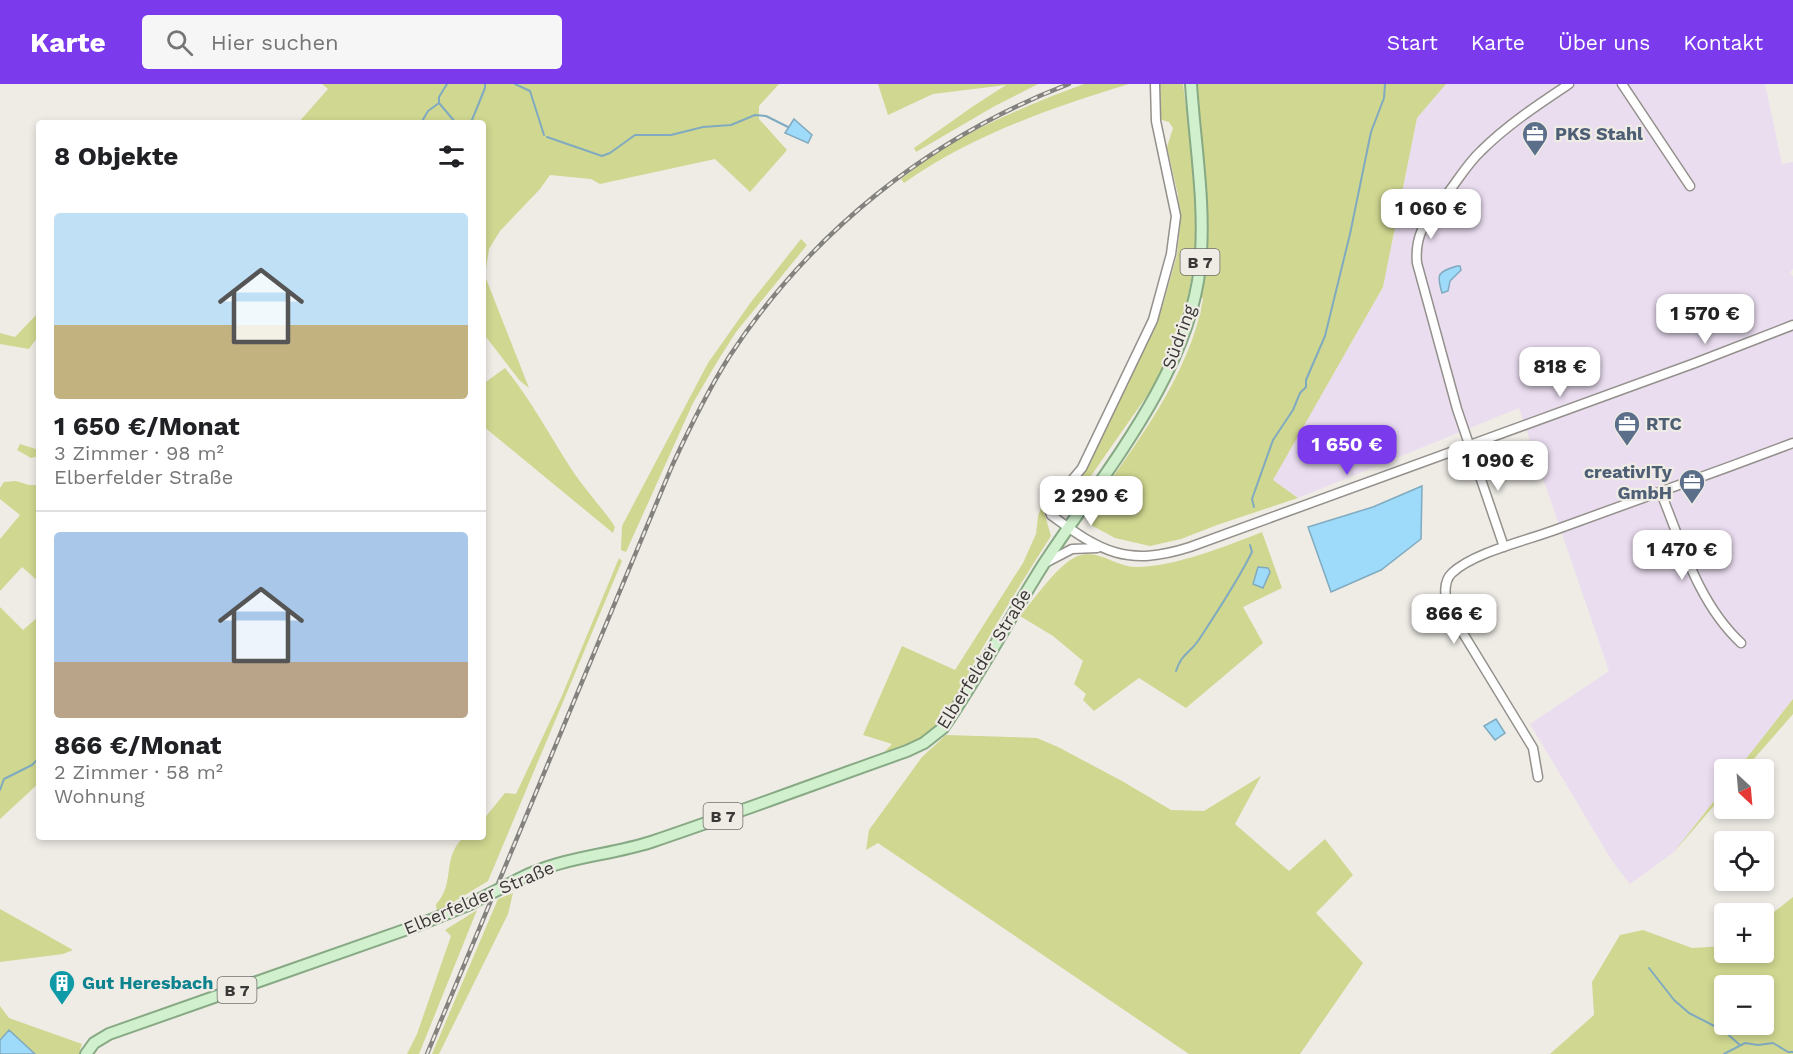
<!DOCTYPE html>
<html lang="de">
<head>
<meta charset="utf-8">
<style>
  :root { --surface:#fff; --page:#f6f6f6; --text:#202124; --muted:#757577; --line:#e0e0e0; --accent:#7c3aed }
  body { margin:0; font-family:"Work Sans",sans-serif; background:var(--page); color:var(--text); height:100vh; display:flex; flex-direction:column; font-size:22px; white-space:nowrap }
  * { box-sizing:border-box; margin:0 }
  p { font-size:20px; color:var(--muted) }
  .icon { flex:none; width:33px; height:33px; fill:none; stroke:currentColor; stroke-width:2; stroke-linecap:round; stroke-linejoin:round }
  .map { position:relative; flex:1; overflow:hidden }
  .side { position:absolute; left:36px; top:36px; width:450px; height:720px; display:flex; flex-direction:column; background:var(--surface); border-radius:6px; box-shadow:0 3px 9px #0003 }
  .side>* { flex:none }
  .needle { width:39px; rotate:154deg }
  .controls { position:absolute; left:1714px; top:675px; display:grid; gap:12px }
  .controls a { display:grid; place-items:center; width:60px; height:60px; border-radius:6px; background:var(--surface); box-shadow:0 3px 9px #0003; font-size:30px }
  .price { position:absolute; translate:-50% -51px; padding:0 14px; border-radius:12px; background:#fff; color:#222; font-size:20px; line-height:39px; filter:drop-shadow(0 2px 3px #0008) }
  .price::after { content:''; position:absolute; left:50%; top:36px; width:18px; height:14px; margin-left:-9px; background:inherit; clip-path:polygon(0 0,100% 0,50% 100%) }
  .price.selected { background:var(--accent); color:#fff }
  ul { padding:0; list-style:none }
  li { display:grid; align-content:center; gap:12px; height:318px; padding:0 18px }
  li+li { border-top:2px solid var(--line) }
  li span { display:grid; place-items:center; height:186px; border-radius:6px; color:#555 }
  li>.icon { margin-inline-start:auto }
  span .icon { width:108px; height:108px; fill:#fffc; stroke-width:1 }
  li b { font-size:26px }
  h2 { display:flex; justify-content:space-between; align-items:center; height:72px; padding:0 18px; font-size:26px }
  header { display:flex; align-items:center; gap:36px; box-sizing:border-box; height:84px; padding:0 30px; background:var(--accent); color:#fff }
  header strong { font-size:28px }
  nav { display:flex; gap:33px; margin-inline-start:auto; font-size:21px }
  .search { width:420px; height:54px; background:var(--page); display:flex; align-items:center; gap:15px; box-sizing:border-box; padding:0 21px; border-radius:6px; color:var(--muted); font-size:22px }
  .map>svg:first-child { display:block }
</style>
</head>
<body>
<header>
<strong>Karte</strong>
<div class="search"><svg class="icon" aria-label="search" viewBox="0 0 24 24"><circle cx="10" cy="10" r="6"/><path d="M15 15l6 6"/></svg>Hier suchen</div>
<nav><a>Start</a><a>Karte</a><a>Über uns</a><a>Kontakt</a></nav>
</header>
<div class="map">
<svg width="1793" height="970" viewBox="0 0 1793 970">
  <rect width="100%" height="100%" fill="#efece6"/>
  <!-- commercial -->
  <path fill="#eaddf0" d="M1446,0H1765L1782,80L1793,78V185L1790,188L1793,193V615L1738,685L1725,686V703L1674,768L1630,800L1612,777L1530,640L1609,587L1519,324L1298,414L1273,396L1383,203L1417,34Z"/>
  <!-- green -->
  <path fill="#d0d790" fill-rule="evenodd" d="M322,0H779L759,22V35L787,66L750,108L715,75L600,100L591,95L550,91L540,105L500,147L489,165L485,192L529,304L520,297L483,249V39H298L328,5Z
    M878,0H1038L993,23L916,68L914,64L972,23L1006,1L933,10L888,31Z
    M1084,0H1129C1053,23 970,52 904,99L901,95C914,85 928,74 942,65C987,38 1035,18 1084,0Z
    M1160,0H1183L1197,112L1195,174L1185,229L1175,263L1160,293L1065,429H1055L1053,423C1057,412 1072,402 1081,393L1148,256L1163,220L1177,171L1180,141L1178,111L1167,63L1173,44L1169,38L1159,35Z
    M1196,0H1446L1417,34L1383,203L1273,396L1298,414L1217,441L1181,455L1150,462L1115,454L1089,440L1090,426C1133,363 1190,292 1203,215L1199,209L1205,178L1208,139Z
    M801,155L807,161L736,248L717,278L693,319L626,468L621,466L622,442L708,279L751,218Z
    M39,228V251L29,265L0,260V249L15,253Z
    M505,284C531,316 550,352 572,386C585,406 602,423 615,443L613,449L483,342V300Z
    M20,360L39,366V372L31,374L17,366Z
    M16,397L29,401H39V498L22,483L0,507V455L20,431L0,415V404L4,398Z
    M1042,421L1051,452C1026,491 1002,530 979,570C965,594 954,624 934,644C922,658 903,665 885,667L892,660L863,651L902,562L955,586L1023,479L1036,450L1038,432Z
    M1262,448L1282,504L1243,523L1263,559L1186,624L1139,594L1094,627L1083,616L1086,610L1074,600L1083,577L1053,552L1020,532C1034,516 1060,476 1081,471C1098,466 1116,482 1134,483C1171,484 1227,462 1262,448Z
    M619,474L622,477L488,797L437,828L436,820C456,800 441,773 464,753H483V736L505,709L516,710L561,614Z
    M0,523L23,546L39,532V699L0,735Z
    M1793,615V630L1745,685H1738Z
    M946,651L1037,654L1058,663L1122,697L1171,726L1204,727L1261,692L1235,740L1289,787L1325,755L1353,791L1316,829L1363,879L1300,970H1189L878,759L866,766L869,746L922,673Z
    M1725,703V709L1674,768Z
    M513,809L508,830L439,970H432L498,815Z
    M1793,813V970H1550L1594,931L1592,898L1620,851L1643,846L1692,864L1725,862V868H1764V836ZM1725,902H1764V940H1725Z
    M0,825L73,866L63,870L0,878Z
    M477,826L419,970H407L417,950L451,852L445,846Z
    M0,922L9,934L82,960L79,970H0Z"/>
  <!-- water -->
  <path fill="#9edaf9" stroke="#80aabf" stroke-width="1.5" d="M794,35L812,51L808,59L785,49Z
    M1457,182H1460L1461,186L1450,197L1448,207L1442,209C1436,189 1438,188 1457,182Z
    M1422,402L1421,455L1381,486L1331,508L1308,443L1373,423Z
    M1258,483L1268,484L1270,488L1263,504L1253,500Z
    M1496,635L1505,649L1495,656L1484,642Z
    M9,946L35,970H0V956Z"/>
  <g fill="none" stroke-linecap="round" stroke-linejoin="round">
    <!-- stream -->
    <path stroke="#80aabf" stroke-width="2" d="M515,0L530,7L544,51
      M439,19V13L447,0
      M421,39L428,27L439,19L456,39
      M468,39L472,36L485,4V0
      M547,53L602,72L610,69L635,51H671L703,43L731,41L755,31L766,32L788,43
      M1254,423L1252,415L1273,356L1293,326L1300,309L1306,303V296L1325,252L1350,150L1371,48L1384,14L1385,0
      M1176,587C1182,569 1188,571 1198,557C1217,528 1236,500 1252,468L1250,461
      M0,706L4,695L32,681L39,674
      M1649,884L1674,916L1689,929L1724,947L1740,961
      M1724,970L1745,959L1758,961L1773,959L1788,968H1793"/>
    <!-- minor casing -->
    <g stroke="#94918c" stroke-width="11">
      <path id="minor" d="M1155,0L1156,37L1176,132L1171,170L1153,236L1082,384L1066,403L1051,415L1048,422L1051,431C1101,468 1127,483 1190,463L1695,279L1793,241
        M1622,0L1690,102
        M1661,409C1682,461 1699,520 1741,559
        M1504,463L1457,325L1417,179C1414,148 1429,133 1447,110C1458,96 1468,79 1481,67C1507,41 1539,20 1569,0
        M1045,479L1072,465L1097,464
        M1538,693L1533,664L1447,523C1445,512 1443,497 1452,489C1473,469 1524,457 1552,447C1633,418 1713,389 1793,359"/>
    </g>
    <!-- major casing -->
    <g stroke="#87a984" stroke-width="14">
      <path id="major" d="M519,795C561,773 607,772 651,758C737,729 822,697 907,667L924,659L943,644C979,592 1009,535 1043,481C1101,392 1189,291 1200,182C1206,121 1195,61 1191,0
        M86,970L94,959L109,950L416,842L468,821"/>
    </g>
    <!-- minor -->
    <use href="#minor" stroke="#fff" stroke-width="8"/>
    <!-- major -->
    <use href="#major" stroke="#d0f0ce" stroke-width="10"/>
    <!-- rail casing -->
    <g stroke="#83827e" stroke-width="4.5">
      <path id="rail" d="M427,970L672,382C689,345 707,308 729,273C810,149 930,53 1069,0"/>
    </g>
    <!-- rail -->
    <use href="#rail" stroke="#efece6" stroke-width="2" stroke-dasharray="7" stroke-linecap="butt"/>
    <!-- major-bridge casing -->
    <g stroke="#87a984" stroke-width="14" stroke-linecap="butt">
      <path id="major-bridge" d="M468,821L519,795"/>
    </g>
    <!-- major-bridge -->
    <use href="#major-bridge" stroke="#d0f0ce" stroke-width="10"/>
  </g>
  <!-- icons -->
  <defs>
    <g id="office-pin" transform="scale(1.35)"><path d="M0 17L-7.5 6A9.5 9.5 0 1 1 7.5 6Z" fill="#5c6f8a" stroke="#efece6"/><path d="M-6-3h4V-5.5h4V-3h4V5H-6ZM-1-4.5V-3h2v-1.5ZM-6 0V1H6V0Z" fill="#fff"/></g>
    <g id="building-pin" transform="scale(1.35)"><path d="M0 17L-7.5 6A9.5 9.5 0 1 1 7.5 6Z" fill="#0f9aa8" stroke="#efece6"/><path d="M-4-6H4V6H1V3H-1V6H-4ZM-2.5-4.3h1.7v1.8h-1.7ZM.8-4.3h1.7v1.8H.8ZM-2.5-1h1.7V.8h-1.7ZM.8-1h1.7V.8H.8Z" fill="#fff"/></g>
  </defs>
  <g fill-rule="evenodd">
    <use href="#office-pin" x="1535" y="50"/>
    <use href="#office-pin" x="1627" y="340"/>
    <use href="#office-pin" x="1692" y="398"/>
    <use href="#building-pin" x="62" y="899"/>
  </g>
  <g text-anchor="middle" stroke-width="4.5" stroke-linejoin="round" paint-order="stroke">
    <!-- shield labels -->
    <g fill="#efece6" stroke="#706f6c" stroke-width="1.5">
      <rect x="1180.5" y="165" width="39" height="26" rx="4.5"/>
      <rect x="703.5" y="719" width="39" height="26" rx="4.5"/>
      <rect x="217.5" y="893" width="39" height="26" rx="4.5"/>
    </g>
    <g font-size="16" font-weight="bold" fill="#3a3937">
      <text x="1200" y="184">B 7</text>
      <text x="723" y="738">B 7</text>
      <text x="237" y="912">B 7</text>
    </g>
    <!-- service labels -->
    <g font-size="18" font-weight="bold" fill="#4e5e75" stroke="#efece6" text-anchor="start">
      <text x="1555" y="56">PKS Stahl</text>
      <text x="1646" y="346">RTC</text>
      <text x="1672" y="394" text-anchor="end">creativITy<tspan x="1672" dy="21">GmbH</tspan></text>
    </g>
    <!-- street labels -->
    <g font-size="18" fill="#3a3937" stroke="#efece6">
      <text transform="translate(1179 253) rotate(-70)" y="6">Südring</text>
      <text transform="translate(984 575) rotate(-58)" y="6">Elberfelder Straße</text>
      <text transform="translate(479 814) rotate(-23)" y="6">Elberfelder Straße</text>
    </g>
    <!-- culture labels -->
    <g font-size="18" font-weight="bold" fill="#0d838f" stroke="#efece6" text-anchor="start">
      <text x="82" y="905">Gut Heresbach</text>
    </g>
  </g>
</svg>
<div class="controls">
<a><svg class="needle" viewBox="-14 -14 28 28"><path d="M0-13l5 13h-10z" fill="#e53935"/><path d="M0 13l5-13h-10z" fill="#757577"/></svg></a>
<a><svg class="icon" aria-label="locate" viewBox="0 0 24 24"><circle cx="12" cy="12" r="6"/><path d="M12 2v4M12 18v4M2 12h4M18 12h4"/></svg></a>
<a>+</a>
<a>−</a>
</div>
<b class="price" style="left:1431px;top:156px">1 060 €</b>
<b class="price" style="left:1705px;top:261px">1 570 €</b>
<b class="price" style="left:1560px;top:314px">818 €</b>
<b class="price selected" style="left:1347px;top:392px">1 650 €</b>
<b class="price" style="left:1498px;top:408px">1 090 €</b>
<b class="price" style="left:1091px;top:443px">2 290 €</b>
<b class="price" style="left:1682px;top:497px">1 470 €</b>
<b class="price" style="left:1454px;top:561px">866 €</b>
<section class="side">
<h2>8 Objekte<svg class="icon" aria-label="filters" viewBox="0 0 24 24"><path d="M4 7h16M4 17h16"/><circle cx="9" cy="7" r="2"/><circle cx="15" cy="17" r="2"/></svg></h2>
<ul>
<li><span style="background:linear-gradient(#bfe0f5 60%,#c2b280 0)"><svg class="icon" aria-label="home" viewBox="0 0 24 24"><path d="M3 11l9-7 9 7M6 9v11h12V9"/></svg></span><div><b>1 650 €/Monat</b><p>3 Zimmer · 98 m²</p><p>Elberfelder Straße</p></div></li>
<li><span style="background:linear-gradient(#a9c7e8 70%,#b9a48a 0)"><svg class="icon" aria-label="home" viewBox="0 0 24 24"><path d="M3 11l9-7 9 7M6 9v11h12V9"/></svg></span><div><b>866 €/Monat</b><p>2 Zimmer · 58 m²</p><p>Wohnung</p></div></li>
</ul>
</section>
</div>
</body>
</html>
